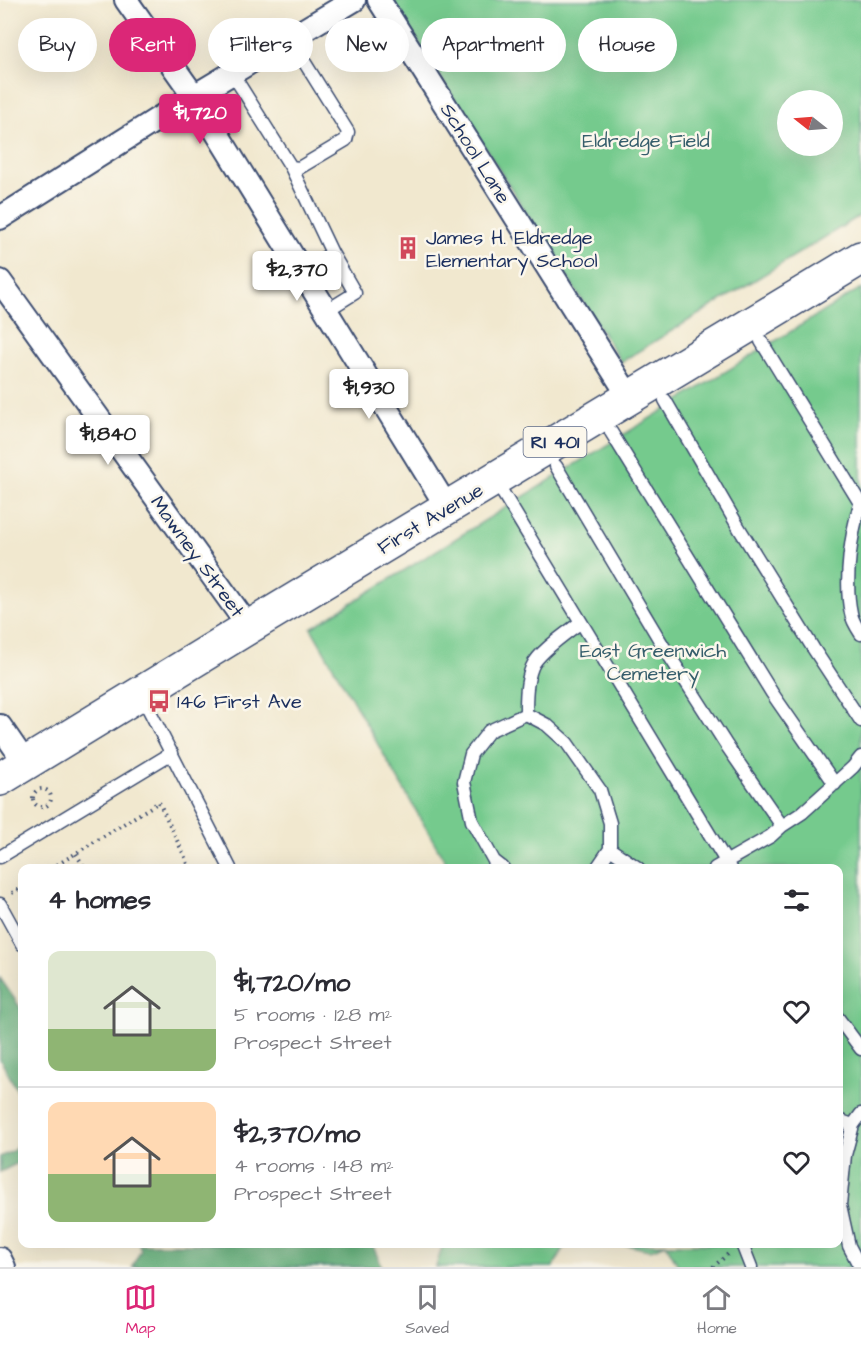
<!DOCTYPE html>
<html lang="en">
<head>
<meta charset="utf-8">
<style>
  :root { --surface:#fff; --page:#f2f2f3; --text:#2b2b33; --muted:#7c7c81; --line:#e1e1e2; --accent:#db2777 }
  body { margin:0; font-family:"Architects Daughter",sans-serif; background:var(--page); color:var(--text); height:100vh; display:flex; flex-direction:column; font-size:22px; white-space:nowrap }
  * { box-sizing:border-box; margin:0 }
  p { font-size:20px; color:var(--muted) }
  .icon { flex:none; width:33px; height:33px; fill:none; stroke:currentColor; stroke-width:2; stroke-linecap:round; stroke-linejoin:round }
  .map { position:relative; flex:1; overflow:hidden }
  .sheet { position:absolute; left:18px; top:864px; width:825px; height:384px; display:flex; flex-direction:column; background:var(--surface); border-radius:12px; box-shadow:0 6px 24px #0002 }
  .sheet>* { flex:none }
  .hud { position:absolute; left:18px; top:18px; width:825px; height:54px; display:flex; gap:12px }
  .needle { width:39px; rotate:287deg }
  .tools { position:absolute; left:777px; top:90px; display:grid; gap:12px }
  .tools a { display:grid; place-items:center; width:66px; height:66px; border-radius:50%; background:var(--surface); box-shadow:0 6px 24px #0002; font-size:30px }
  .price { position:absolute; translate:-50% -51px; padding:0 14px; border-radius:6px; background:#fff; color:#222; font-size:20px; line-height:39px; filter:drop-shadow(0 2px 3px #0008) }
  .price::after { content:''; position:absolute; left:50%; top:36px; width:18px; height:14px; margin-left:-9px; background:inherit; clip-path:polygon(0 0,100% 0,50% 100%) }
  .price.current { background:var(--accent); color:#fff }
  ul { padding:0; list-style:none }
  li { display:flex; align-items:center; gap:18px; height:150px; padding:0 30px }
  li+li { border-top:2px solid var(--line) }
  li span { display:grid; place-items:center; flex:none; width:168px; height:120px; border-radius:12px; color:#555 }
  li>.icon { margin-inline-start:auto }
  span .icon { width:72px; height:72px; fill:#fffc; stroke-width:1 }
  li b { font-size:26px }
  h2 { display:flex; justify-content:space-between; align-items:center; height:72px; padding:0 30px; font-size:26px }
  .chip { padding:0 21px; border-radius:27px; background:var(--surface); box-shadow:0 6px 24px #0002; font-size:21px; line-height:54px }
  .chip.current { background:var(--accent); color:#fff }
  .dock { display:flex; justify-content:space-around; align-items:center; height:84px; border-top:2px solid var(--line); background:var(--surface); font-size:16px; color:var(--muted) }
  .dock a { display:grid; justify-items:center; gap:3px }
  .dock .current { color:var(--accent) }
  .map>svg:first-child { display:block }
</style>
</head>
<body>
<div class="map">
<svg width="861" height="1267" viewBox="0 0 861 1267">
  <rect width="100%" height="100%" fill="#fbf7ec"/>
  <filter id="ink" filterUnits="userSpaceOnUse"><feTurbulence type="fractalNoise" baseFrequency=".0167" numOctaves="2"/><feDisplacementMap in="SourceGraphic" scale="12" xChannelSelector="R" yChannelSelector="G"/><feConvolveMatrix kernelMatrix="1 2 1 2 8 2 1 2 1" color-interpolation-filters="sRGB"/></filter>
  <filter id="wash" filterUnits="userSpaceOnUse"><feTurbulence type="fractalNoise" baseFrequency=".008" numOctaves="4" result="noise"/><feDisplacementMap in="SourceGraphic" scale="24" xChannelSelector="R" yChannelSelector="G"/><feGaussianBlur stdDeviation="1.35" result="paint"/><feColorMatrix in="noise" values="0 0 0 0 0 0 0 0 0 0 0 0 0 0 0 0 0 1.4 0 .05"/><feComposite in="paint" operator="in"/></filter>
  <g filter="url(#wash)">
    <rect width="100%" height="100%" fill="#f1e8cf"/>
    <!-- green -->
    <path fill="#75ca8d" stroke="#487c76" stroke-width="1.5" fill-rule="evenodd" d="M397,0H861V215L621,362L393,2ZM788,100H832V146H788Z
      M861,288V1267H679L666,1244L650,1250L621,1244H838V868H449L311,628Z
      M443,1244H589L565,1247L553,1267H436Z"/>
    <!-- forest -->
    <path fill="#60ae78" stroke="#3e6e6b" stroke-width="1.5" d="M0,978L22,1010V1099L0,1059Z
      M22,1136V1161L0,1172V1157L14,1150Z
      M139,1244H372L382,1267H132L141,1250Z"/>
  </g>
  <g filter="url(#ink)">
    <g fill="none" stroke-linecap="round" stroke-linejoin="round">
      <!-- service casing -->
      <g stroke="#3b4b6f" stroke-width="15">
        <path id="service" d="M232,73L291,167L299,168L346,140L348,132L290,39
          M291,167L332,253L355,293L326,311
          M302,272L332,253
          M761,341L860,503
          M665,400L739,528L813,648L861,721
          M611,432L772,693L835,784
          M556,466L665,649L727,746L782,826
          M495,480L730,868
          M861,501C851,532 844,581 851,613C852,620 857,628 861,634
          M141,694L230,868
          M526,714C526,698 526,682 532,667C538,652 568,632 581,622
          M610,849L638,868
          M0,857L172,753
          M503,868L494,861L472,821L464,782L471,754L489,731L526,714L547,725L567,743L600,790L610,823V849L597,868
          M715,868L771,836L782,826L802,813L853,767L861,757
          M0,904L22,944
          M838,1018L861,1049
          M838,1120L853,1125
          M742,1244L751,1267
          M860,1267L849,1246L840,1205L845,1155L853,1125L861,1114"/>
      </g>
      <!-- minor casing -->
      <g stroke="#3b4b6f" stroke-width="26">
        <path id="minor" d="M126,0L194,96L447,507
          M379,0L630,398
          M0,218L194,96L354,0
          M0,281L249,627
          M0,726L26,764
          M0,1259L4,1267"/>
      </g>
      <!-- primary casing -->
      <g stroke="#3b4b6f" stroke-width="36">
        <path id="primary" d="M0,779L249,627L861,258"/>
      </g>
      <!-- path -->
      <path stroke="#3b4b6f" stroke-width="4" stroke-dasharray="1.5 4.5" stroke-linecap="butt" d="M33 798a9 9 0 1 1 18 0a9 9 0 1 1-18 0Z
        M76,854L85,868
        M52,868L159,802L190,868
        M12,893L22,887
        M713,1267L728,1254"/>
      <!-- service -->
      <use href="#service" stroke="#fff" stroke-width="12"/>
      <!-- minor -->
      <use href="#minor" stroke="#fff" stroke-width="22"/>
      <!-- primary -->
      <use href="#primary" stroke="#fff" stroke-width="33"/>
    </g>
  </g>
  <!-- icons -->
  <defs>
    <g id="building-bare" transform="scale(1.8)"><path d="M-4-6H4V6H1V3H-1V6H-4ZM-2.5-4.3h1.7v1.8h-1.7ZM.8-4.3h1.7v1.8H.8ZM-2.5-1h1.7V.8h-1.7ZM.8-1h1.7V.8H.8Z" fill="#d1495b" stroke="#fbf7ec" stroke-width="2.5" paint-order="stroke"/></g>
    <g id="bus-bare" transform="scale(1.8)"><path d="M-5-6H5V4H4V6H2V4H-2V6H-4V4H-5ZM-3.5-4V0h7V-4ZM-3.5 1.2v1.5H-2V1.2ZM2 1.2v1.5H3.5V1.2Z" fill="#d1495b" stroke="#fbf7ec" stroke-width="2.5" paint-order="stroke"/></g>
  </defs>
  <g fill-rule="evenodd">
    <use href="#building-bare" x="408" y="248"/>
    <use href="#bus-bare" x="159" y="701"/>
  </g>
  <g text-anchor="middle" stroke-width="5" stroke-linejoin="round" paint-order="stroke">
    <!-- shield labels -->
    <rect fill="#fbf7ec" stroke="#5e6b89" stroke-width="1.5" x="523.5" y="427" width="63" height="30" rx="4.5"/>
    <g font-size="18" font-weight="bold" fill="#1b2f5e">
      <text x="555" y="448">RI 401</text>
    </g>
    <!-- park labels -->
    <g font-size="20" fill="#365e6c" stroke="#fbf7ec">
      <text x="646" y="147">Eldredge Field</text>
      <text x="653" y="657">East Greenwich<tspan x="653" dy="23">Cemetery</tspan></text>
    </g>
    <!-- street labels -->
    <g font-size="20" fill="#1b2f5e" stroke="#fbf7ec">
      <text transform="translate(476 153) rotate(58)" y="7">School Lane</text>
      <text transform="translate(430 518) rotate(-31)" y="7">First Avenue</text>
      <text transform="translate(198 556) rotate(54)" y="7">Mawney Street</text>
    </g>
    <!-- poi labels -->
    <g font-size="20" fill="#1b2f5e" stroke="#fbf7ec" text-anchor="start">
      <text x="426" y="244">James H. Eldredge<tspan x="426" dy="23">Elementary School</tspan></text>
      <text x="177" y="708">146 First Ave</text>
    </g>
  </g>
</svg>
<div class="tools">
<a><svg class="needle" viewBox="-14 -14 28 28"><path d="M0-13l5 13h-10z" fill="#e53935"/><path d="M0 13l5-13h-10z" fill="#7c7c81"/></svg></a>
</div>
<b class="price current" style="left:200px;top:145px">$1,720</b>
<b class="price" style="left:297px;top:302px">$2,370</b>
<b class="price" style="left:369px;top:420px">$1,930</b>
<b class="price" style="left:108px;top:466px">$1,840</b>
<div class="hud">
<a class="chip">Buy</a>
<a class="chip current">Rent</a>
<a class="chip">Filters</a>
<a class="chip">New</a>
<a class="chip">Apartment</a>
<a class="chip">House</a>
</div>
<section class="sheet">
<h2>4 homes<svg class="icon" aria-label="filters" viewBox="0 0 24 24"><path d="M4 7h16M4 17h16"/><circle cx="9" cy="7" r="2"/><circle cx="15" cy="17" r="2"/></svg></h2>
<ul>
<li><span style="background:linear-gradient(#dfe7d0 65%,#8fb573 0)"><svg class="icon" aria-label="home" viewBox="0 0 24 24"><path d="M3 11l9-7 9 7M6 9v11h12V9"/></svg></span><div><b>$1,720/mo</b><p>5 rooms · 128 m²</p><p>Prospect Street</p></div><svg class="icon" aria-label="heart" viewBox="0 0 24 24"><path d="M12 20l-8-8c-3-5 5-10 8-4 3-6 11-1 8 4z"/></svg></li>
<li><span style="background:linear-gradient(#ffd9b3 60%,#8fb573 0)"><svg class="icon" aria-label="home" viewBox="0 0 24 24"><path d="M3 11l9-7 9 7M6 9v11h12V9"/></svg></span><div><b>$2,370/mo</b><p>4 rooms · 148 m²</p><p>Prospect Street</p></div><svg class="icon" aria-label="heart" viewBox="0 0 24 24"><path d="M12 20l-8-8c-3-5 5-10 8-4 3-6 11-1 8 4z"/></svg></li>
</ul>
</section>
</div>
<nav class="dock">
<a class="current"><svg class="icon" aria-label="map" viewBox="0 0 24 24"><path d="M3 6l6-2 6 2 6-2v14l-6 2-6-2-6 2zM9 4v14M15 6v14"/></svg>Map</a>
<a><svg class="icon" aria-label="saved" viewBox="0 0 24 24"><path d="M7 4h10v16l-5-4-5 4z"/></svg>Saved</a>
<a><svg class="icon" aria-label="home" viewBox="0 0 24 24"><path d="M3 11l9-7 9 7M6 9v11h12V9"/></svg>Home</a>
</nav>
</body>
</html>
